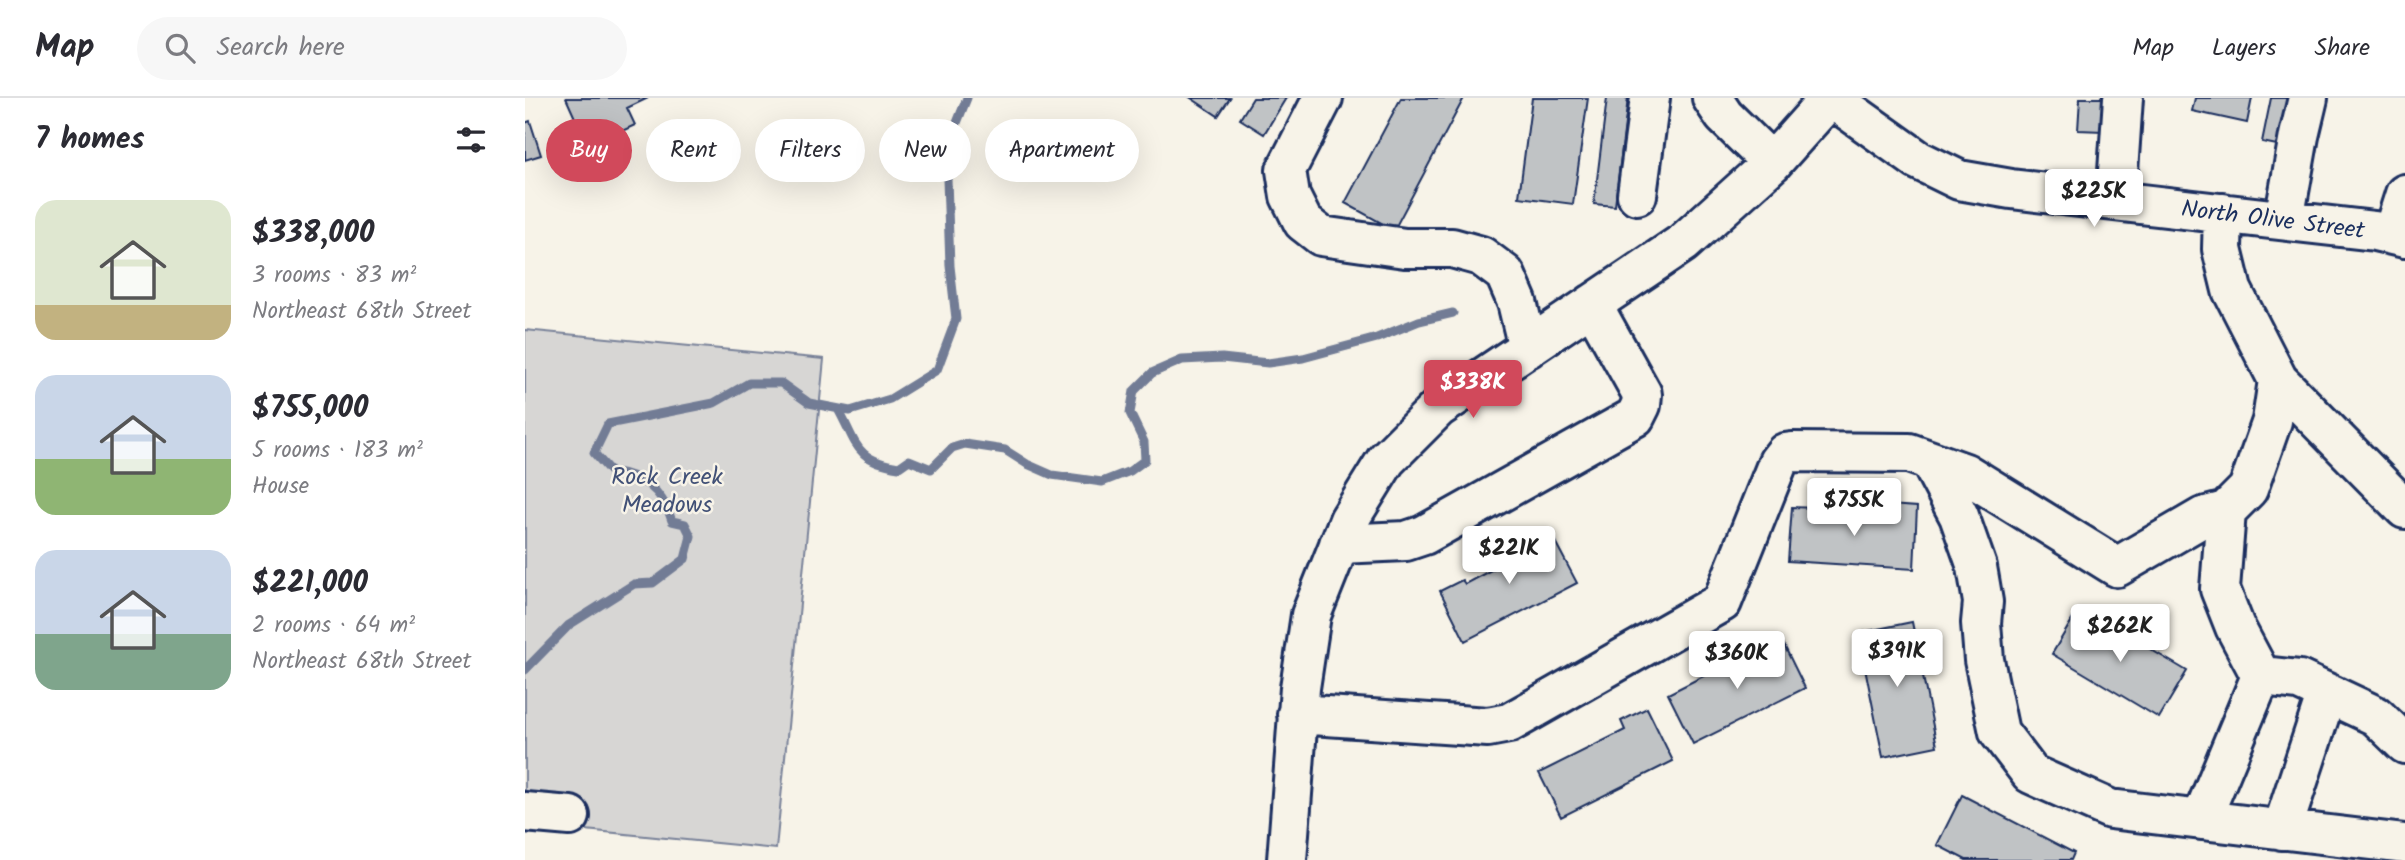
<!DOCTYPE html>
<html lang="en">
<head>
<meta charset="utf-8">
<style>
  :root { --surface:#fff; --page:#f7f7f7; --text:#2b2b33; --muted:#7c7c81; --line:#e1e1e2; --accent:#d1495b }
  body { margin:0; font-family:Kalam,sans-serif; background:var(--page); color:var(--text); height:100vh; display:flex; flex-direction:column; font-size:26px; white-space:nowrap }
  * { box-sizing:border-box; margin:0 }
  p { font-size:23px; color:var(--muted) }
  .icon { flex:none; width:38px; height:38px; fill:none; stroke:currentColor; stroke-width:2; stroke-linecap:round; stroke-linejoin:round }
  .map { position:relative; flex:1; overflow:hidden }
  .drawer { display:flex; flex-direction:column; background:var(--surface); width:525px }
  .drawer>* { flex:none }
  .banner { position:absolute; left:21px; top:21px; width:665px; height:63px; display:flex; gap:14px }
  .price { position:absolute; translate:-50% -60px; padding:0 16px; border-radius:7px; background:#fff; color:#222; font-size:23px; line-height:46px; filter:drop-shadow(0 2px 4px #0008) }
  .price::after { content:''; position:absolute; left:50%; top:42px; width:21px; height:16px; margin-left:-10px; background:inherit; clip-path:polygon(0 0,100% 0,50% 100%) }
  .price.current { background:var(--accent); color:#fff }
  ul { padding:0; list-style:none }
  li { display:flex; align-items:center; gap:21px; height:175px; padding:0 35px }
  li span { display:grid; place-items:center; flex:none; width:196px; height:140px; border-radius:21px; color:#555 }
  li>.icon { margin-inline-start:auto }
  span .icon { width:84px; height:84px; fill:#fffc; stroke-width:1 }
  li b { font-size:30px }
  h2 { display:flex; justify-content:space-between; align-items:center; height:84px; padding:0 35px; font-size:30px }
  .pill { padding:0 24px; border-radius:32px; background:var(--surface); box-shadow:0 7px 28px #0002; font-size:24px; line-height:63px }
  .pill.current { background:var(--accent); color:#fff }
  header { display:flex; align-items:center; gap:42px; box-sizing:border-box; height:98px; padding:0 35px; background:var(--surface); border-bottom:2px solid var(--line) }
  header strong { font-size:33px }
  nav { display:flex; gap:38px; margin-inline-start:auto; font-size:24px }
  .search { width:490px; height:63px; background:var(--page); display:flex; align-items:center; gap:18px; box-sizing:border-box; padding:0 24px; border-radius:38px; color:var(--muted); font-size:26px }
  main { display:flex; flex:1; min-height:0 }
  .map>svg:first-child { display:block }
</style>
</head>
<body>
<header>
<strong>Map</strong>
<div class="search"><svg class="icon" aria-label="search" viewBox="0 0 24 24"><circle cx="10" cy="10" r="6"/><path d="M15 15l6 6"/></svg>Search here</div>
<nav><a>Map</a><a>Layers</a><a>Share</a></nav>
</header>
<main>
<section class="drawer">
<h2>7 homes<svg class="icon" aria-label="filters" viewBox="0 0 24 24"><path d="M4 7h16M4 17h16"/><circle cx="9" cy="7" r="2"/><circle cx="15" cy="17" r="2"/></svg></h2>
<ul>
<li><span style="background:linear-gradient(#dfe7d0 75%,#c2b280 0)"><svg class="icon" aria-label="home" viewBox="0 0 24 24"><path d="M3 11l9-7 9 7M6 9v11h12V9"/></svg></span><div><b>$338,000</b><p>3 rooms · 83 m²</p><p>Northeast 68th Street</p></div></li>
<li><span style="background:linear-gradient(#c9d6e8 60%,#8fb573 0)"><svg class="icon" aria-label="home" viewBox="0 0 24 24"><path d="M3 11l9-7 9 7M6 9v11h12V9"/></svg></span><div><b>$755,000</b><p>5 rooms · 183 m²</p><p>House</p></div></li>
<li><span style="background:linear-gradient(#c9d6e8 60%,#7fa58c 0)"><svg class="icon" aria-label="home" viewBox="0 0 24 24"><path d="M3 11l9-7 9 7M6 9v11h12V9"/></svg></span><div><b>$221,000</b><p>2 rooms · 64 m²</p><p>Northeast 68th Street</p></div></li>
</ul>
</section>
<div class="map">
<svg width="1880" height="762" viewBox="0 0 1880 762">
  <rect width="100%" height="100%" fill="#f7f3e8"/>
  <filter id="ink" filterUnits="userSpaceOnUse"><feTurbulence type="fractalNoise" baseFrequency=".0143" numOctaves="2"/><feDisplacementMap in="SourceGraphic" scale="14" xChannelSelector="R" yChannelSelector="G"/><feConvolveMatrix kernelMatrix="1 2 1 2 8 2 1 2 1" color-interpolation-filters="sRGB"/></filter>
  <g filter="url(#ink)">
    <!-- green -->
    <path fill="#d7d6d4" stroke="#798299" stroke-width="2" d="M0,232L299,261L251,751L0,726Z"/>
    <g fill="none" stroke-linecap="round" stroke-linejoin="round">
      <!-- stream -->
      <path stroke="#727c95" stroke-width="9" d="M313,311C332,345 329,362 374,369L384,362L406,371L427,350L440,346L480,352L502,366L527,377L577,384L605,373L620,362L619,344L605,315L609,293L627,275L657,262L697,260L743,265L778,260L852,240L894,223L928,215
        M0,572L44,527L109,486L128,485L160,461L166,438L160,426L147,423C137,391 117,377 85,373L69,355L83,326L189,305L224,285H256L284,305L325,313L365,301L412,272L431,221L425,168L421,52L442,0"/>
    </g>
    <!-- building -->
    <path fill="#c0c3c5" stroke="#1b2f5e" stroke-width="2" d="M41,0H123L102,10L110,27L63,49Z
      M666,0H705L693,18Z
      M728,0H761L739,36L715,21Z
      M876,0H939L869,132L820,105Z
      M1007,0H1063L1048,106L994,99Z
      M1082,0H1103L1090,108L1069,106Z
      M1555,0H1580L1578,33L1553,32Z
      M1670,0H1727L1722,25L1667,13Z
      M1746,0H1767L1757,48L1737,44Z
      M5,23L16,57L0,62V25Z
      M1364,407L1392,409L1389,471L1263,463L1267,409L1291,410V416L1363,420Z
      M1024,432L1052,485L940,543L915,493L937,482L940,486L968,471L964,463Z
      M1552,514L1600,543L1603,538L1662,573L1634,620L1527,556Z
      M1387,524L1412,648L1358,659L1333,535Z
      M1255,539L1280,590L1168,646L1143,596Z
      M1122,610L1148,663L1036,719L1014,675L1100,632L1096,623Z
      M1437,697L1549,755L1546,762H1441L1412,747Z"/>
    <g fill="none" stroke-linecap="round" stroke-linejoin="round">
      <!-- minor casing -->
      <g stroke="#1b2f5e" stroke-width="44">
        <path id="minor" d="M798,0L761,72L765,98L778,124L796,138L880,150H927L956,158L980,176L992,204L1003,250
          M1187,0L1199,18L1247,65
          M1306,0L1393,62L1434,82L1486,91L1850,133L1880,140
          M1112,97L1125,0
          M1591,103L1598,0
          M1698,115L1697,151L1707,192L1753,282L1880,411
          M1759,122L1774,38L1783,0
          M1867,137L1880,96
          M1405,363L1434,418L1452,469L1458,504L1456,525L1459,562L1474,634L1506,676L1585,711L1880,746
          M1701,413L1695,491L1710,529L1736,578L1774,582L1802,595L1851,618L1880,646
          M814,446L881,443L899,437L1110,319L1116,307L1117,296L1067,206
          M772,616L963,629L984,625L1197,504L1253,364L1260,355L1267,354L1384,355L1440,375L1592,469L1678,419L1701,413L1723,391L1747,323L1753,282
          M0,714L45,718
          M1676,722L1736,578
          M1757,732L1802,595
          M762,762L775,590L786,517L824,422L861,362L913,310L1158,145L1247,65L1305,0"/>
      </g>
      <!-- minor -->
      <use href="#minor" stroke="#f7f3e8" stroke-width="38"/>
    </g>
  </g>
  <g text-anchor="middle" stroke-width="5" stroke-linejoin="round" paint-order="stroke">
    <!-- street labels -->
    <g font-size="24" fill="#1b2f5e" stroke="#f7f3e8">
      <text transform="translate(1748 121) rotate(7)" y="8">North Olive Street</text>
    </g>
    <!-- park labels -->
    <g font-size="24" fill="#415076" stroke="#f7f3e8">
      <text x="142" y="386">Rock Creek<tspan x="142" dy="28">Meadows</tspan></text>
    </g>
  </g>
</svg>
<b class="price" style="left:1569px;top:131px">$225K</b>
<b class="price current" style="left:948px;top:322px">$338K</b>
<b class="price" style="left:1329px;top:440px">$755K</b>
<b class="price" style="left:984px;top:488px">$221K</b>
<b class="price" style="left:1595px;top:566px">$262K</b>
<b class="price" style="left:1372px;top:591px">$391K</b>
<b class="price" style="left:1212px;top:593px">$360K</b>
<div class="banner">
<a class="pill current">Buy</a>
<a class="pill">Rent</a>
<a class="pill">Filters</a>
<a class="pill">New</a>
<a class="pill">Apartment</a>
</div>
</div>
</main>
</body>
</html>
